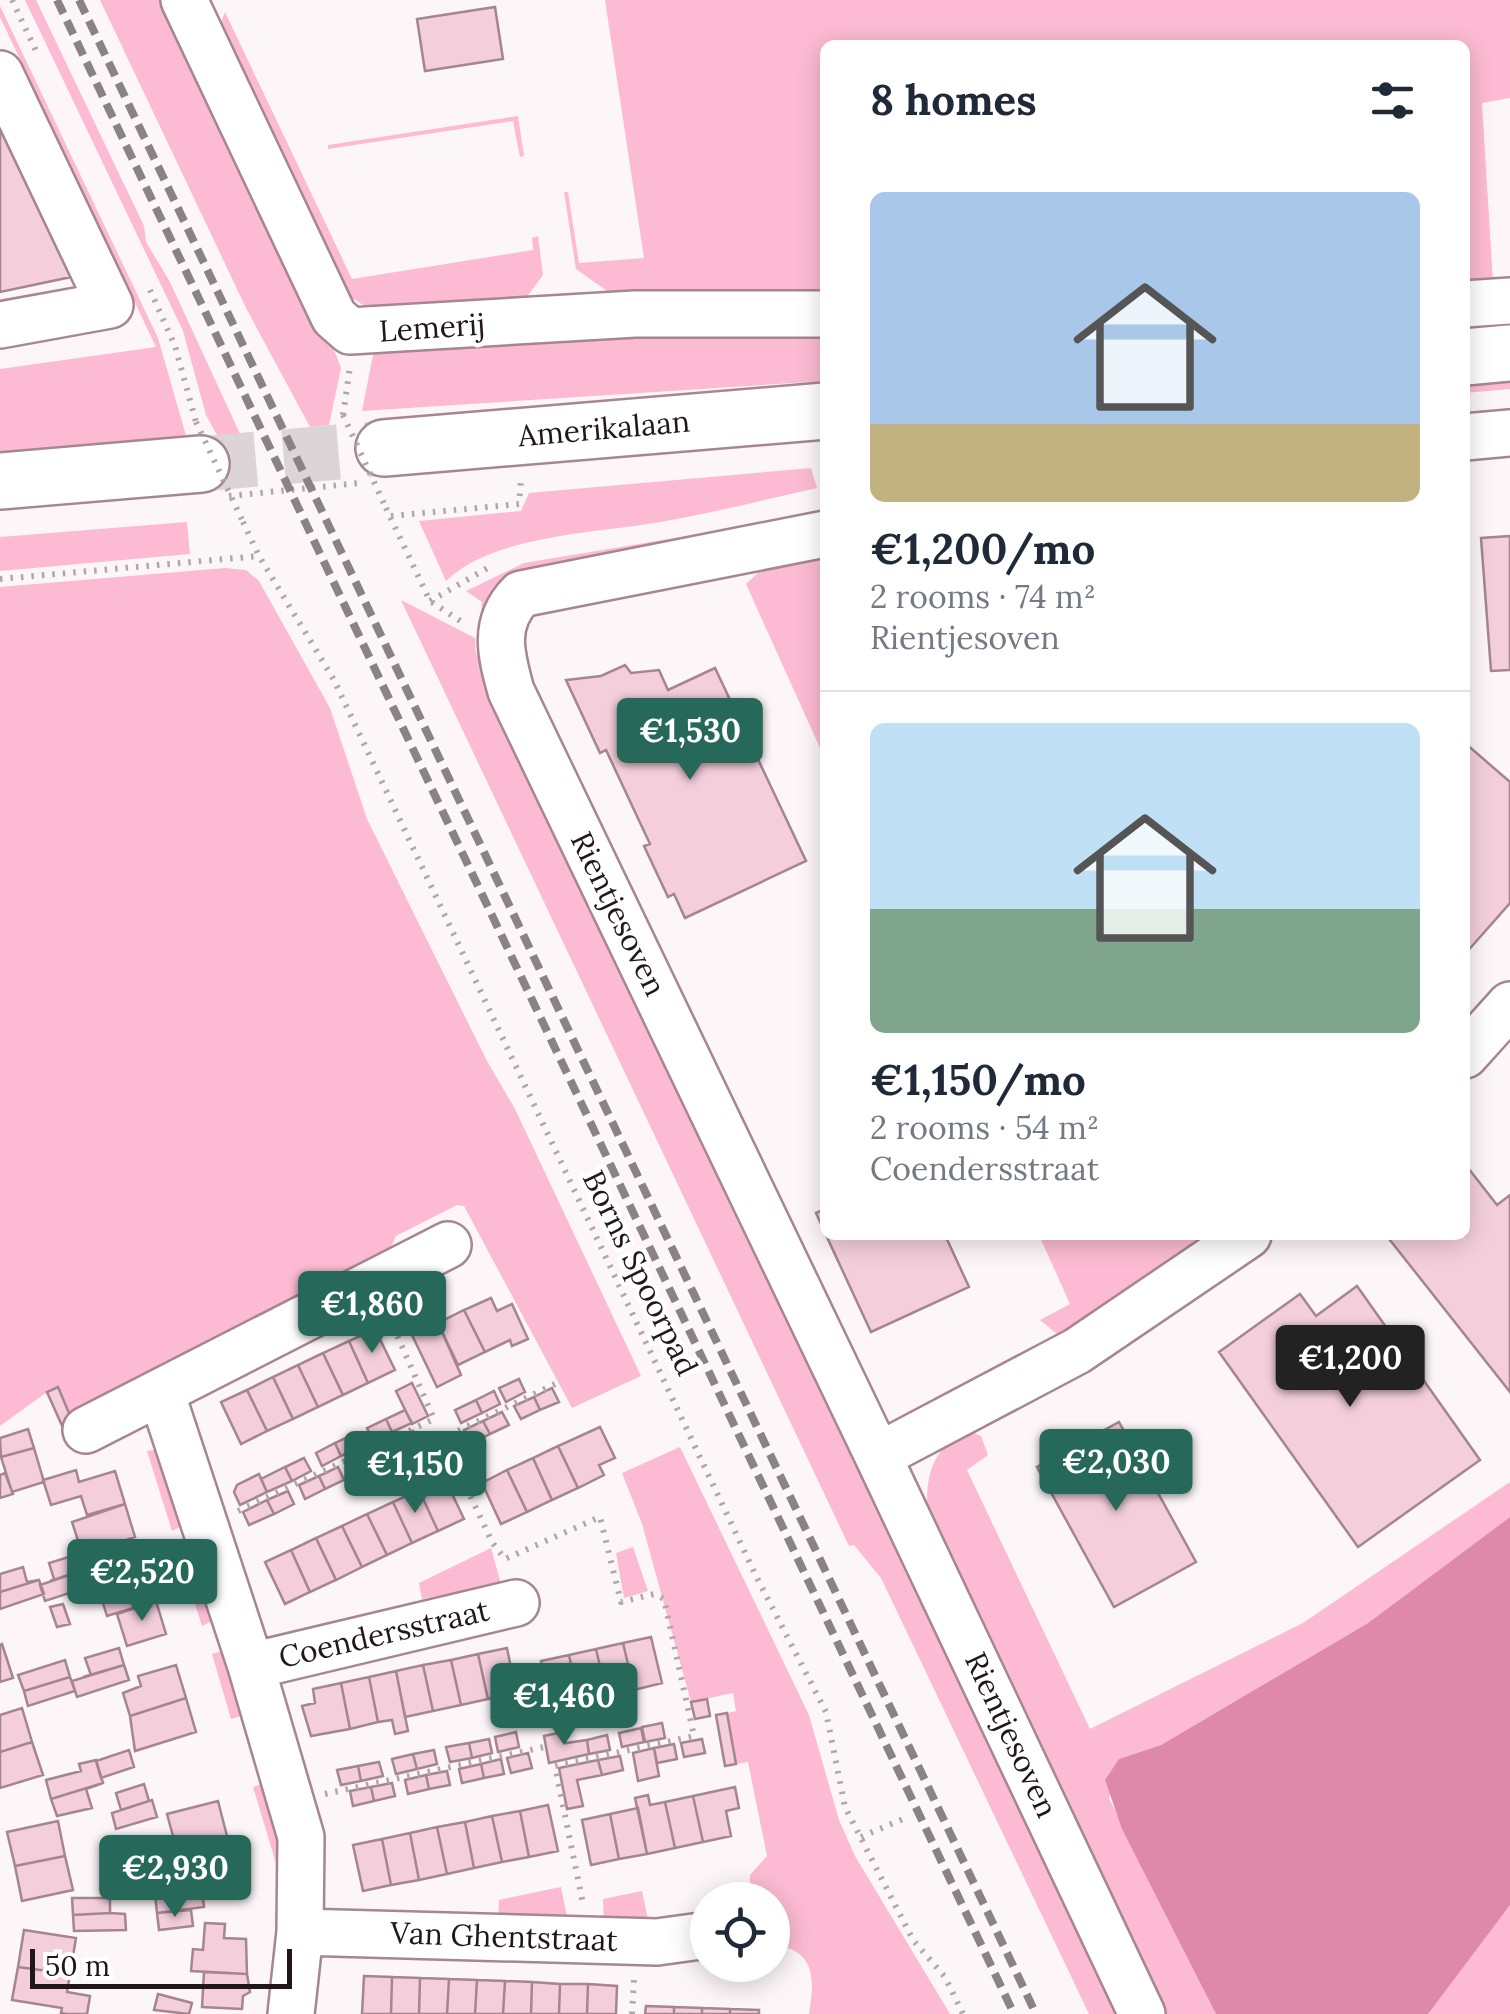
<!DOCTYPE html>
<html lang="en">
<head>
<meta charset="utf-8">
<style>
  :root { --surface:#fff; --page:#f6f6f7; --text:#1f2937; --muted:#747a83; --line:#e0e1e3; --accent:#26695b }
  body { margin:0; font-family:Lora,serif; background:var(--page); color:var(--text); height:100vh; display:flex; flex-direction:column; font-size:38px; white-space:nowrap }
  * { box-sizing:border-box; margin:0 }
  p { font-size:32px; color:var(--muted) }
  .icon { flex:none; width:55px; height:55px; fill:none; stroke:currentColor; stroke-width:2; stroke-linecap:round; stroke-linejoin:round }
  .map { position:relative; flex:1; overflow:hidden }
  .sheet { position:absolute; left:820px; top:40px; width:650px; height:1200px; display:flex; flex-direction:column; background:var(--surface); border-radius:15px; box-shadow:0 5px 25px #0003 }
  .sheet>* { flex:none }
  .buttons { position:absolute; left:690px; top:1882px; display:grid; gap:20px }
  .buttons a { display:grid; place-items:center; width:100px; height:100px; border-radius:50%; background:var(--surface); box-shadow:0 5px 25px #0003; font-size:50px }
  .scale { position:absolute; left:30px; bottom:25px; width:262px; box-sizing:border-box; padding-left:10px; border:5px solid #21161a; border-top:0; font-size:28px; line-height:35px; white-space:nowrap; color:#21161a; -webkit-text-stroke:8px #fff; paint-order:stroke }
  .price { position:absolute; translate:-50% -85px; padding:0 22px; border-radius:10px; background:var(--accent); color:#fff; font-size:32px; line-height:65px; filter:drop-shadow(0 2px 5px #0008) }
  .price::after { content:''; position:absolute; left:50%; top:60px; width:30px; height:22px; margin-left:-15px; background:inherit; clip-path:polygon(0 0,100% 0,50% 100%) }
  .price.on { background:#222; color:#fff }
  ul { padding:0; list-style:none }
  li { display:grid; align-content:center; gap:20px; height:530px; padding:0 50px }
  li+li { border-top:2px solid var(--line) }
  li span { display:grid; place-items:center; height:310px; border-radius:15px; color:#555 }
  li>.icon { margin-inline-start:auto }
  span .icon { width:180px; height:180px; fill:#fffc; stroke-width:1 }
  li b { font-size:42px }
  h2 { display:flex; justify-content:space-between; align-items:center; height:120px; padding:0 50px; font-size:42px }
  .map>svg:first-child { display:block }
</style>
</head>
<body>
<div class="map">
<svg width="1510" height="2014" viewBox="0 0 1510 2014">
  <rect width="100%" height="100%" fill="#fdf6f8"/>
  <!-- green -->
  <path fill="#fcbbd2" d="M25,0H36L144,226L146,242L170,282L241,436L218,437L206,415L183,331Z
    M100,0H168L337,357L341,368L329,425L310,427L246,308Z
    M605,0H1510V98L1482,103L1493,282L1465,284V45H825V299L610,293L576,269L564,192H568L579,263L644,258Z
    M0,6L158,338L187,439L0,455V369L156,347L0,17Z
    M225,12L352,279L533,250L532,238L538,236L543,275L521,305L371,310L346,294L219,28Z
    M518,116L524,156L520,157L513,121L328,149V145Z
    M825,331V381L362,411L374,350L508,337Z
    M1510,375V389L1465,393V380Z
    M811,468L817,488C767,499 717,512 666,521C602,533 493,534 446,581L419,521L521,511L529,493Z
    M825,513L500,587L481,612L482,602L466,591L524,563Z
    M187,522L190,554L0,571V537Z
    M825,558V759L746,584L760,571Z
    M225,568L246,570L259,581L330,708L367,819L487,1061L515,1109L641,1376L572,1408L464,1206L457,1205L396,1236L384,1262L71,1417L47,1392L0,1426V587Z
    M401,600L475,638L476,653L1120,2014H1089L881,1578L854,1545L849,1546Z
    M1039,1235H1228L1062,1338L1040,1320L1070,1304Z
    M966,1430L981,1436L988,1455L967,1470L1090,1729L1303,1623L1510,1482V1517L1368,1623L1161,1745L1119,1759L1109,1798L1216,2014H1159L930,1533C924,1491 924,1453 966,1430Z
    M680,1447L809,1715L839,1820L855,1856L950,2014H809C815,1978 815,1949 773,1945L772,1900H749L750,1875L767,1856L748,1762L736,1764L727,1713L736,1711L733,1693L691,1702L642,1524L622,1473Z
    M159,1449L182,1526L172,1531L147,1451Z
    M633,1547L648,1591L624,1598L616,1553Z
    M491,1548L501,1584L422,1599L419,1583Z
    M194,1554L214,1620L202,1626L180,1558Z
    M221,1651L227,1652L244,1715L231,1719L212,1654Z
    M269,1781L280,1824L281,1880L253,1787Z
    M561,1887L568,1922L498,1919L499,1900Z
    M642,1891L649,1924L604,1923L603,1899Z
    M1510,1905V2014H1428L1432,2006Z"/>
  <!-- water -->
  <path fill="#de89a9" d="M1510,1517V1905L1428,2014H1216L1122,1829L1105,1780L1119,1759L1161,1745L1368,1623Z"/>
  <!-- building -->
  <path fill="#f4cfdb" stroke="#a48590" stroke-width="2.5" d="M495,7L503,59L425,71L417,19Z
    M0,128L71,277L0,292Z
    M1510,536V670L1491,671L1481,538Z
    M625,665L631,673L659,670L668,690L715,668L806,861L685,918L674,894L668,897L644,846L650,844L606,750L600,753L566,680L601,676Z
    M1465,743L1510,782V903L1465,954Z
    M1465,1164L1497,1205L1510,1195V1392L1386,1235H1465Z
    M825,1209V1233L816,1213Z
    M826,1235H945L969,1287L871,1332Z
    M1357,1286L1480,1460L1358,1547L1219,1352L1300,1294L1316,1316Z
    M491,1298L497,1311L512,1304L528,1339L512,1346L510,1340L485,1352L464,1310Z
    M464,1310L485,1352L458,1365L438,1323Z
    M438,1323L461,1375L437,1387L412,1335Z
    M375,1329L395,1370L368,1383L349,1341Z
    M349,1341L368,1383L343,1395L323,1353Z
    M323,1353L343,1395L318,1407L298,1365Z
    M298,1365L318,1407L293,1419L273,1377Z
    M273,1377L293,1419L267,1431L247,1390Z
    M519,1379L525,1392L506,1402L499,1388Z
    M412,1383L428,1416L412,1424L396,1391Z
    M58,1387L74,1425L64,1430L47,1392Z
    M552,1388L559,1402L540,1410L534,1397Z
    M247,1390L267,1431L241,1444L221,1402Z
    M494,1391L500,1404L482,1413L476,1400Z
    M534,1397L540,1410L521,1419L514,1406Z
    M476,1400L482,1413L461,1423L455,1410Z
    M405,1410L412,1423L392,1432L386,1419Z
    M502,1412L509,1425L490,1434L483,1421Z
    M386,1419L392,1432L373,1441L367,1428Z
    M483,1421L490,1434L470,1444L464,1430Z
    M1119,1422L1196,1562L1114,1607L1037,1467Z
    M600,1427L615,1458L599,1465L604,1475L578,1488L558,1446Z
    M28,1429L34,1448L1,1457L0,1438Z
    M413,1431L420,1444L401,1453L395,1440Z
    M354,1434L361,1447L341,1456L335,1443Z
    M335,1443L341,1456L322,1466L316,1453Z
    M389,1443L395,1456L375,1465L369,1452Z
    M558,1446L578,1488L552,1500L533,1458Z
    M34,1448L44,1482L12,1492L1,1457Z
    M369,1452L375,1465L356,1474L349,1461Z
    M304,1458L311,1471L292,1481L285,1467Z
    M533,1458L552,1500L527,1512L507,1470Z
    M285,1467L292,1481L267,1492L261,1479Z
    M338,1467L344,1480L325,1489L319,1476Z
    M76,1470L79,1482L115,1471L125,1504L87,1515L81,1496L51,1505L43,1480Z
    M507,1470L527,1512L501,1524L482,1483Z
    M5,1473L13,1494L0,1498V1475Z
    M259,1474L267,1492L240,1505L234,1492L237,1485Z
    M319,1476L325,1489L305,1499L299,1485Z
    M444,1477L464,1519L438,1531L419,1490Z
    M419,1490L438,1531L412,1543L393,1502Z
    M288,1491L294,1504L274,1514L267,1500Z
    M267,1500L274,1514L249,1525L243,1512Z
    M393,1502L412,1543L387,1555L367,1514Z
    M125,1504L135,1537L88,1553L93,1567L50,1581L54,1579L49,1563L82,1553L72,1522Z
    M367,1514L387,1555L362,1567L342,1526Z
    M342,1526L362,1567L336,1580L316,1538Z
    M316,1538L336,1580L310,1592L291,1550Z
    M291,1550L310,1592L285,1604L265,1562Z
    M23,1567L27,1582L39,1580L0,1592V1574Z
    M93,1567L97,1581L145,1567L161,1594L156,1601L107,1616L97,1584L45,1601L40,1585Z
    M39,1580L44,1594L0,1609V1592Z
    M156,1601L166,1634L127,1646L117,1614Z
    M63,1604L70,1624L57,1627L50,1607Z
    M651,1637L662,1683L634,1690L623,1643Z
    M623,1643L634,1690L607,1696L596,1649Z
    M2,1644L13,1678L0,1682V1645Z
    M119,1648L124,1665L83,1677L91,1675L85,1658Z
    M507,1648L516,1693L488,1699L478,1654Z
    M596,1649L607,1696L579,1702L569,1655Z
    M478,1654L488,1699L461,1705L451,1660Z
    M569,1655L579,1702L552,1708L541,1661Z
    M65,1660L70,1677L24,1691L18,1675Z
    M451,1660L461,1705L433,1711L423,1665Z
    M124,1665L129,1680L77,1697L72,1681Z
    M176,1665L186,1698L130,1716L123,1693L141,1686L138,1676Z
    M423,1665L433,1711L405,1717L396,1671Z
    M396,1671L408,1731L395,1734L392,1720L378,1722L369,1677Z
    M70,1677L75,1691L28,1706L24,1691Z
    M369,1677L378,1722L350,1729L341,1683Z
    M341,1683L350,1729L311,1736L302,1706L315,1703L313,1689Z
    M186,1698L196,1732L135,1751L130,1716Z
    M707,1699L710,1716L695,1719L691,1702Z
    M22,1708L32,1742L0,1752V1715Z
    M727,1713L736,1764L725,1766L716,1715Z
    M662,1723L665,1738L645,1742L642,1727Z
    M641,1728L644,1742L622,1747L619,1733Z
    M516,1732L519,1747L498,1752L495,1737Z
    M563,1732L566,1743L587,1740L589,1754L549,1763L544,1736Z
    M607,1735L610,1750L589,1754L587,1740Z
    M489,1739L492,1753L472,1758L469,1743Z
    M702,1739L705,1753L684,1757L681,1743Z
    M32,1742L43,1775L0,1788V1752Z
    M469,1743L472,1758L450,1762L446,1747Z
    M674,1744L677,1759L657,1763L654,1748Z
    M654,1748L659,1776L638,1781L633,1753Z
    M129,1750L134,1767L101,1778L96,1761Z
    M434,1750L437,1764L417,1769L413,1754Z
    M528,1753L532,1768L511,1773L507,1758Z
    M413,1754L417,1769L396,1774L392,1759Z
    M620,1756L623,1770L602,1775L598,1760Z
    M501,1759L504,1774L484,1778L481,1764Z
    M96,1760L103,1783L51,1799L46,1780L81,1771L79,1764Z
    M598,1760L602,1775L577,1780L583,1806L567,1809L559,1768Z
    M379,1762L383,1776L361,1781L358,1766Z
    M481,1764L484,1778L462,1783L459,1769Z
    M358,1766L361,1781L341,1785L337,1770Z
    M447,1771L450,1785L429,1789L426,1775Z
    M426,1775L429,1789L408,1794L405,1780Z
    M103,1783L86,1789L92,1808L57,1816L51,1799Z
    M392,1783L395,1796L374,1801L371,1787Z
    M144,1784L149,1801L121,1810L116,1793Z
    M371,1787L374,1801L353,1806L350,1791Z
    M735,1787L739,1808L726,1811L731,1836L703,1842L693,1796Z
    M648,1795L650,1805L665,1802L675,1848L647,1854L635,1798Z
    M693,1796L703,1842L675,1848L665,1802Z
    M152,1800L157,1817L116,1829L112,1813Z
    M218,1801L227,1836L176,1847L167,1814Z
    M548,1805L558,1851L529,1857L520,1811Z
    M638,1808L647,1854L619,1859L610,1814Z
    M520,1811L529,1857L502,1862L492,1816Z
    M610,1814L619,1859L591,1865L582,1820Z
    M492,1816L502,1862L474,1868L465,1822Z
    M58,1821L65,1856L15,1866L7,1832Z
    M465,1822L474,1868L447,1874L437,1827Z
    M437,1827L447,1874L419,1880L410,1833Z
    M410,1833L419,1880L391,1885L382,1839Z
    M227,1836L236,1868L197,1879L188,1846Z
    M382,1839L391,1885L363,1891L353,1845Z
    M65,1856L73,1890L22,1901L15,1866Z
    M202,1890L204,1907L157,1913L155,1895Z
    M72,1898H110V1913L73,1915Z
    M191,1910L193,1926L159,1930L157,1913Z
    M110,1913L125,1914L126,1930L74,1931L73,1915Z
    M205,1923L225,1924L224,1938L246,1939L247,1974L191,1971L193,1949L203,1950Z
    M24,1930L76,1938L70,1974L18,1967Z
    M18,1967L70,1974L67,1992L90,1996L87,2014H67L61,2013L62,2008L12,2000Z
    M204,1972L247,1974L250,1992L243,1996L242,2009L202,2007Z
    M364,1976L392,1977L391,2014H362Z
    M392,1977L420,1978L419,2014H391Z
    M420,1978L449,1979L447,2014H419Z
    M449,1979L477,1980L475,2014H447Z
    M477,1980L505,1981L503,2014H475Z
    M505,1981L532,1982L531,2014H503Z
    M532,1982L560,1984L559,2014H531Z
    M560,1984H588L587,2014H559Z
    M588,1984L617,1986L616,2014H587Z
    M158,1994L192,2003L189,2014L154,2010Z
    M646,2006L674,2007V2014H645Z
    M674,2007L702,2008V2014H674Z
    M702,2008L730,2009V2014H702Z
    M730,2009L759,2010V2014H730Z"/>
  <g fill="none" stroke-linecap="round" stroke-linejoin="round">
    <!-- major-tunnel -->
    <path stroke="#dcd4d7" stroke-width="55" stroke-dasharray="55 28" stroke-linecap="butt" d="M201,464L384,448"/>
    <!-- minor casing -->
    <g stroke="#a58691" stroke-width="50">
      <path id="minor" d="M184,0L334,317L350,331L635,314H825
        M0,74L110,305L0,325
        M1465,304L1510,301
        M1465,437L1510,433
        M825,534L521,594C492,623 501,655 511,691L878,1456L1077,1351L1248,1235
        M1465,1055L1510,1005
        M161,1392L251,1666L301,1837L300,1932L291,2014
        M86,1430L448,1245
        M878,1456L1142,2014
        M251,1666L516,1603
        M300,1932L657,1942L708,1935"/>
    </g>
    <!-- major casing -->
    <g stroke="#a58691" stroke-width="60">
      <path id="major" d="M1465,357L1510,353
        M384,448L825,411
        M0,481L201,464"/>
    </g>
    <!-- path -->
    <path stroke="#afa7aa" stroke-width="6" stroke-dasharray="2.5 8" stroke-linecap="butt" d="M12,0L37,53
      M150,290L175,346L196,422
      M343,415L350,367
      M229,496L360,483
      M386,508L430,601L465,624
      M391,516L519,504L521,480
      M243,522L259,556L334,680L755,1574L826,1712L845,1807L913,1940L945,1977L963,2014
      M0,579L259,556
      M430,601L491,566
      M555,1384L443,1438L492,1542L505,1559L600,1517L621,1602L654,1594L664,1599L694,1736L555,1766L583,1904
      M238,1511L434,1419L389,1317
      M325,1794L544,1747
      M861,1837L903,1819
      M632,2014L634,1980"/>
    <!-- minor -->
    <use href="#minor" stroke="#fff" stroke-width="45"/>
    <!-- major -->
    <use href="#major" stroke="#fff" stroke-width="55"/>
    <!-- rail -->
    <path stroke="#8b8285" stroke-width="8" stroke-dasharray="15 8" stroke-linecap="butt" d="M57,0L1014,2014
      M79,0L1036,2014"/>
    <!-- path-bridge -->
    <path stroke="#afa7aa" stroke-width="6" stroke-dasharray="2.5 8" stroke-linecap="butt" d="M343,415L386,508
      M196,422L243,522"/>
  </g>
  <g text-anchor="middle" stroke-width="9" stroke-linejoin="round" paint-order="stroke">
    <!-- street labels -->
    <g font-size="30" fill="#21161a" stroke="#fff">
      <text transform="translate(432 328) rotate(-4)" y="10">Lemerij</text>
      <text transform="translate(604 429) rotate(-5)" y="10">Amerikalaan</text>
      <text transform="translate(618 914) rotate(64)" y="10">Rientjesoven</text>
      <text transform="translate(640 1273) rotate(64)" y="10">Borns Spoorpad</text>
      <text transform="translate(384 1634) rotate(-13)" y="10">Coendersstraat</text>
      <text transform="translate(1011 1735) rotate(65)" y="10">Rientjesoven</text>
      <text transform="translate(504 1937) rotate(2)" y="10">Van Ghentstraat</text>
    </g>
  </g>
</svg>
<div class="buttons">
<a><svg class="icon" aria-label="locate" viewBox="0 0 24 24"><circle cx="12" cy="12" r="6"/><path d="M12 2v4M12 18v4M2 12h4M18 12h4"/></svg></a>
</div>
<div class="scale">50 m</div>
<b class="price" style="left:690px;top:783px">€1,530</b>
<b class="price" style="left:372px;top:1356px">€1,860</b>
<b class="price on" style="left:1350px;top:1410px">€1,200</b>
<b class="price" style="left:1116px;top:1514px">€2,030</b>
<b class="price" style="left:415px;top:1516px">€1,150</b>
<b class="price" style="left:142px;top:1624px">€2,520</b>
<b class="price" style="left:564px;top:1748px">€1,460</b>
<b class="price" style="left:175px;top:1920px">€2,930</b>
<section class="sheet">
<h2>8 homes<svg class="icon" aria-label="filters" viewBox="0 0 24 24"><path d="M4 7h16M4 17h16"/><circle cx="9" cy="7" r="2"/><circle cx="15" cy="17" r="2"/></svg></h2>
<ul>
<li><span style="background:linear-gradient(#a9c7e8 75%,#c2b280 0)"><svg class="icon" aria-label="home" viewBox="0 0 24 24"><path d="M3 11l9-7 9 7M6 9v11h12V9"/></svg></span><div><b>€1,200/mo</b><p>2 rooms · 74 m²</p><p>Rientjesoven</p></div></li>
<li><span style="background:linear-gradient(#bfe0f5 60%,#7fa58c 0)"><svg class="icon" aria-label="home" viewBox="0 0 24 24"><path d="M3 11l9-7 9 7M6 9v11h12V9"/></svg></span><div><b>€1,150/mo</b><p>2 rooms · 54 m²</p><p>Coendersstraat</p></div></li>
</ul>
</section>
</div>
</body>
</html>
